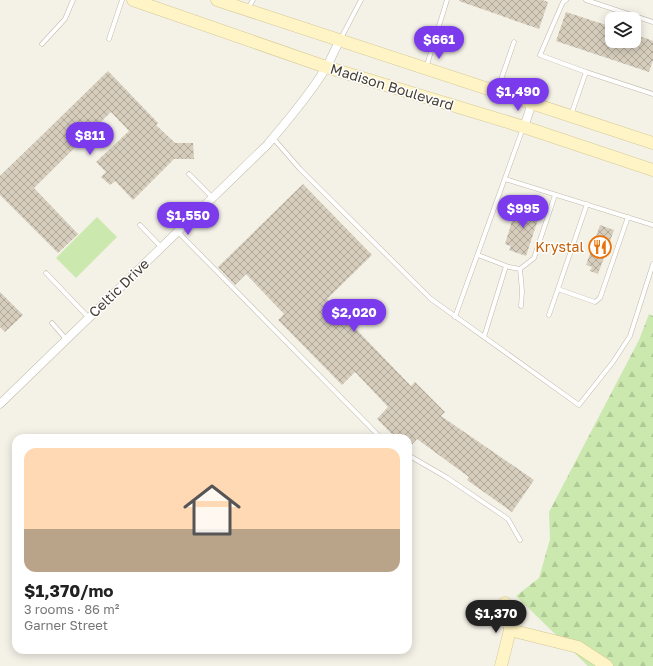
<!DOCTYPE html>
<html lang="en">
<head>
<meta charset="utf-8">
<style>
  :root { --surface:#fff; --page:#f6f6f6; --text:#222; --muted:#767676; --line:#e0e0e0; --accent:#7c3aed }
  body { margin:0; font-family:"Golos Text",sans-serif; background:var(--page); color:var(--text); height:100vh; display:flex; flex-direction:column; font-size:15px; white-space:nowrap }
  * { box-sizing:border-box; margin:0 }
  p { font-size:13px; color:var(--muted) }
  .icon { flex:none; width:22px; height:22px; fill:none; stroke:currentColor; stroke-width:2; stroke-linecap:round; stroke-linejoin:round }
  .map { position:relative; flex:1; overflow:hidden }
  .side { position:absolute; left:12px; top:434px; width:400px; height:220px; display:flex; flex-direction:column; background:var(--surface); border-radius:12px; box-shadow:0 2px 10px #0003 }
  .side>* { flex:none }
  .buttons { position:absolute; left:605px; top:12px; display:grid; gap:8px }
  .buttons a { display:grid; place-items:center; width:36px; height:36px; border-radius:8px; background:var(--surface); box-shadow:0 2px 10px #0003; font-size:20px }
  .price { position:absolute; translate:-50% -34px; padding:0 9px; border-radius:14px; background:var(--accent); color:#fff; font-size:13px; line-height:26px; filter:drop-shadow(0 1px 2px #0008) }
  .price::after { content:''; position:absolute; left:50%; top:24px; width:12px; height:9px; margin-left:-6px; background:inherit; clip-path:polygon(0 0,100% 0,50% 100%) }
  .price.selected { background:#222; color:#fff }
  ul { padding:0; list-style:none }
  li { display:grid; align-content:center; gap:8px; height:212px; padding:0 12px }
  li+li { border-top:1px solid var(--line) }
  li span { display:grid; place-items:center; height:124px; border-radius:12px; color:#555 }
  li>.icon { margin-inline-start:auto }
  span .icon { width:72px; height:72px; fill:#fffc; stroke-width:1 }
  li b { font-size:17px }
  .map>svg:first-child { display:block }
</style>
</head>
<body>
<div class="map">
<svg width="653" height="666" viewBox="0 0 653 666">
  <defs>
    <pattern id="forest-firs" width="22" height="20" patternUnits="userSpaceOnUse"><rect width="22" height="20" fill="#cbe9ae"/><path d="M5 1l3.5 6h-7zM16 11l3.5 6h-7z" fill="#b0c996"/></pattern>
    <pattern id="building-cross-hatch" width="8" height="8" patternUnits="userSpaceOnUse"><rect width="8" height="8" fill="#d6cdbc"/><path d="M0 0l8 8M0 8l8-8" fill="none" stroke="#afa89a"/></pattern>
  </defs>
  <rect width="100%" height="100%" fill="#f4f1e7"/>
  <!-- forest -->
  <path fill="url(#forest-firs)" d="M649,314L653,316V666H588L516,596L539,578L550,539L549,512L639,340Z"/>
  <!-- park -->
  <path fill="#cbe9ae" d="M97,217L117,237L76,278L56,258Z"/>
  <!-- building -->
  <path fill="url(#building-cross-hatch)" d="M459,0H542L548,2L539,29L459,1Z
    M566,12L612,27V41H634V34L653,41V60L649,72L556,41Z
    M108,71L158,123L156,125L175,143H193L194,159H174L133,200L115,181L110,185L101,177L106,172L96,162L129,131L111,112L34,188L78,234L58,253L0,195V176Z
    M303,184L372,255L327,299L411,386L415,382L445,412L441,416L534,480L512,512L467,480L469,477L417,439L408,449V438H396L377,419L388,407L355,372L342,385L278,320L284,314L246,274L235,285L218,267Z
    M517,205L523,207L524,205L541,210L526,256L509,250L511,246L505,244Z
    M600,225L614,230L598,274L590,271L592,267L586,265Z
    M0,292L23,315L5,332L0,327Z"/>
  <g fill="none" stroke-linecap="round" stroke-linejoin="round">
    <!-- lane casing -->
    <g stroke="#c0b9a9" stroke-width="5">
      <path id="lane" d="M566,0L563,2L540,55L586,72L653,94
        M586,0L653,22
        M248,8L253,0
        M109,39L122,0
        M340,40L361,0
        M42,44L65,19L73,0
        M426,68L447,0
        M497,91L514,42
        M571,115L586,72
        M273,138L300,169L431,299L579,405L613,362L630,336L653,264
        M189,174L213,198
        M505,179L653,225
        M140,225L161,247
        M178,232L381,438
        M478,255L509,267L520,269L534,258L555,195
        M520,269L522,291L521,306
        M46,273L89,318
        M558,289L595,302L600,298L628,217
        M549,315L587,204
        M455,317L523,128
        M52,323L66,339
        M484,337L506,266
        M408,455L446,477L508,519L520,540"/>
    </g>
    <!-- street casing -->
    <g stroke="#c0b9a9" stroke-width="9">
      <path id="street" d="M524,127L532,103
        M0,404L267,145C288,120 309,95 326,68C331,59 335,49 340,40"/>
    </g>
    <!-- secondary casing -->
    <g stroke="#d5c895" stroke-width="13">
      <path id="secondary" d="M133,0L326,67L524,127L653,170
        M217,0L653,143
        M510,630L578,647L607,666
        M501,666L510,630L505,603"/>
    </g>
    <!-- lane -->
    <use href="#lane" stroke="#fff" stroke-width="4"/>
    <!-- street -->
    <use href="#street" stroke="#fff" stroke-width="8"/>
    <!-- secondary -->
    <use href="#secondary" stroke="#fff4c5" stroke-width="12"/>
  </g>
  <!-- icons -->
  <defs>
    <g id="restaurant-ring" transform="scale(1.15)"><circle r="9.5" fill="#fff" stroke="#e8710a" stroke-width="1.5"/><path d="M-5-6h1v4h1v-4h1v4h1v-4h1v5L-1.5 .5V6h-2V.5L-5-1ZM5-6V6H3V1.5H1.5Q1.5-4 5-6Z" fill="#e8710a"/></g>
  </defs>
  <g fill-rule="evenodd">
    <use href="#restaurant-ring" x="600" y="247"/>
  </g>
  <g text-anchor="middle" stroke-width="3" stroke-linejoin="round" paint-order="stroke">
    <!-- street labels -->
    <g font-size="14" fill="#474135" stroke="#fff">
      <text transform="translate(392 87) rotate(17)" y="5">Madison Boulevard</text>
      <text transform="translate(119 288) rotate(-44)" y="5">Celtic Drive</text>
    </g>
    <!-- food labels -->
    <g font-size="14" fill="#c56008" stroke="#fff" text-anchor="end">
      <text x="584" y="252">Krystal</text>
    </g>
  </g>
</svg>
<div class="buttons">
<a><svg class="icon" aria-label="layers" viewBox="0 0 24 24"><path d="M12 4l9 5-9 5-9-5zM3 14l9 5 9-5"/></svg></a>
</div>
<b class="price" style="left:439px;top:60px">$661</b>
<b class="price" style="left:518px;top:112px">$1,490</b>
<b class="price" style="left:90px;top:156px">$811</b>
<b class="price" style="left:523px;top:229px">$995</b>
<b class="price" style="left:188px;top:236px">$1,550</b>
<b class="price" style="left:354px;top:333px">$2,020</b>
<b class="price selected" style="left:496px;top:634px">$1,370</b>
<section class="side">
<ul>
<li><span style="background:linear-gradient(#ffd9b3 65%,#b9a48a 0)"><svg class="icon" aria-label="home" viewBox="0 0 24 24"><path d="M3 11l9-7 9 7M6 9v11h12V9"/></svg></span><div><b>$1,370/mo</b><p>3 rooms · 86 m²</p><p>Garner Street</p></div></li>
</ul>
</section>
</div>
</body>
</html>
